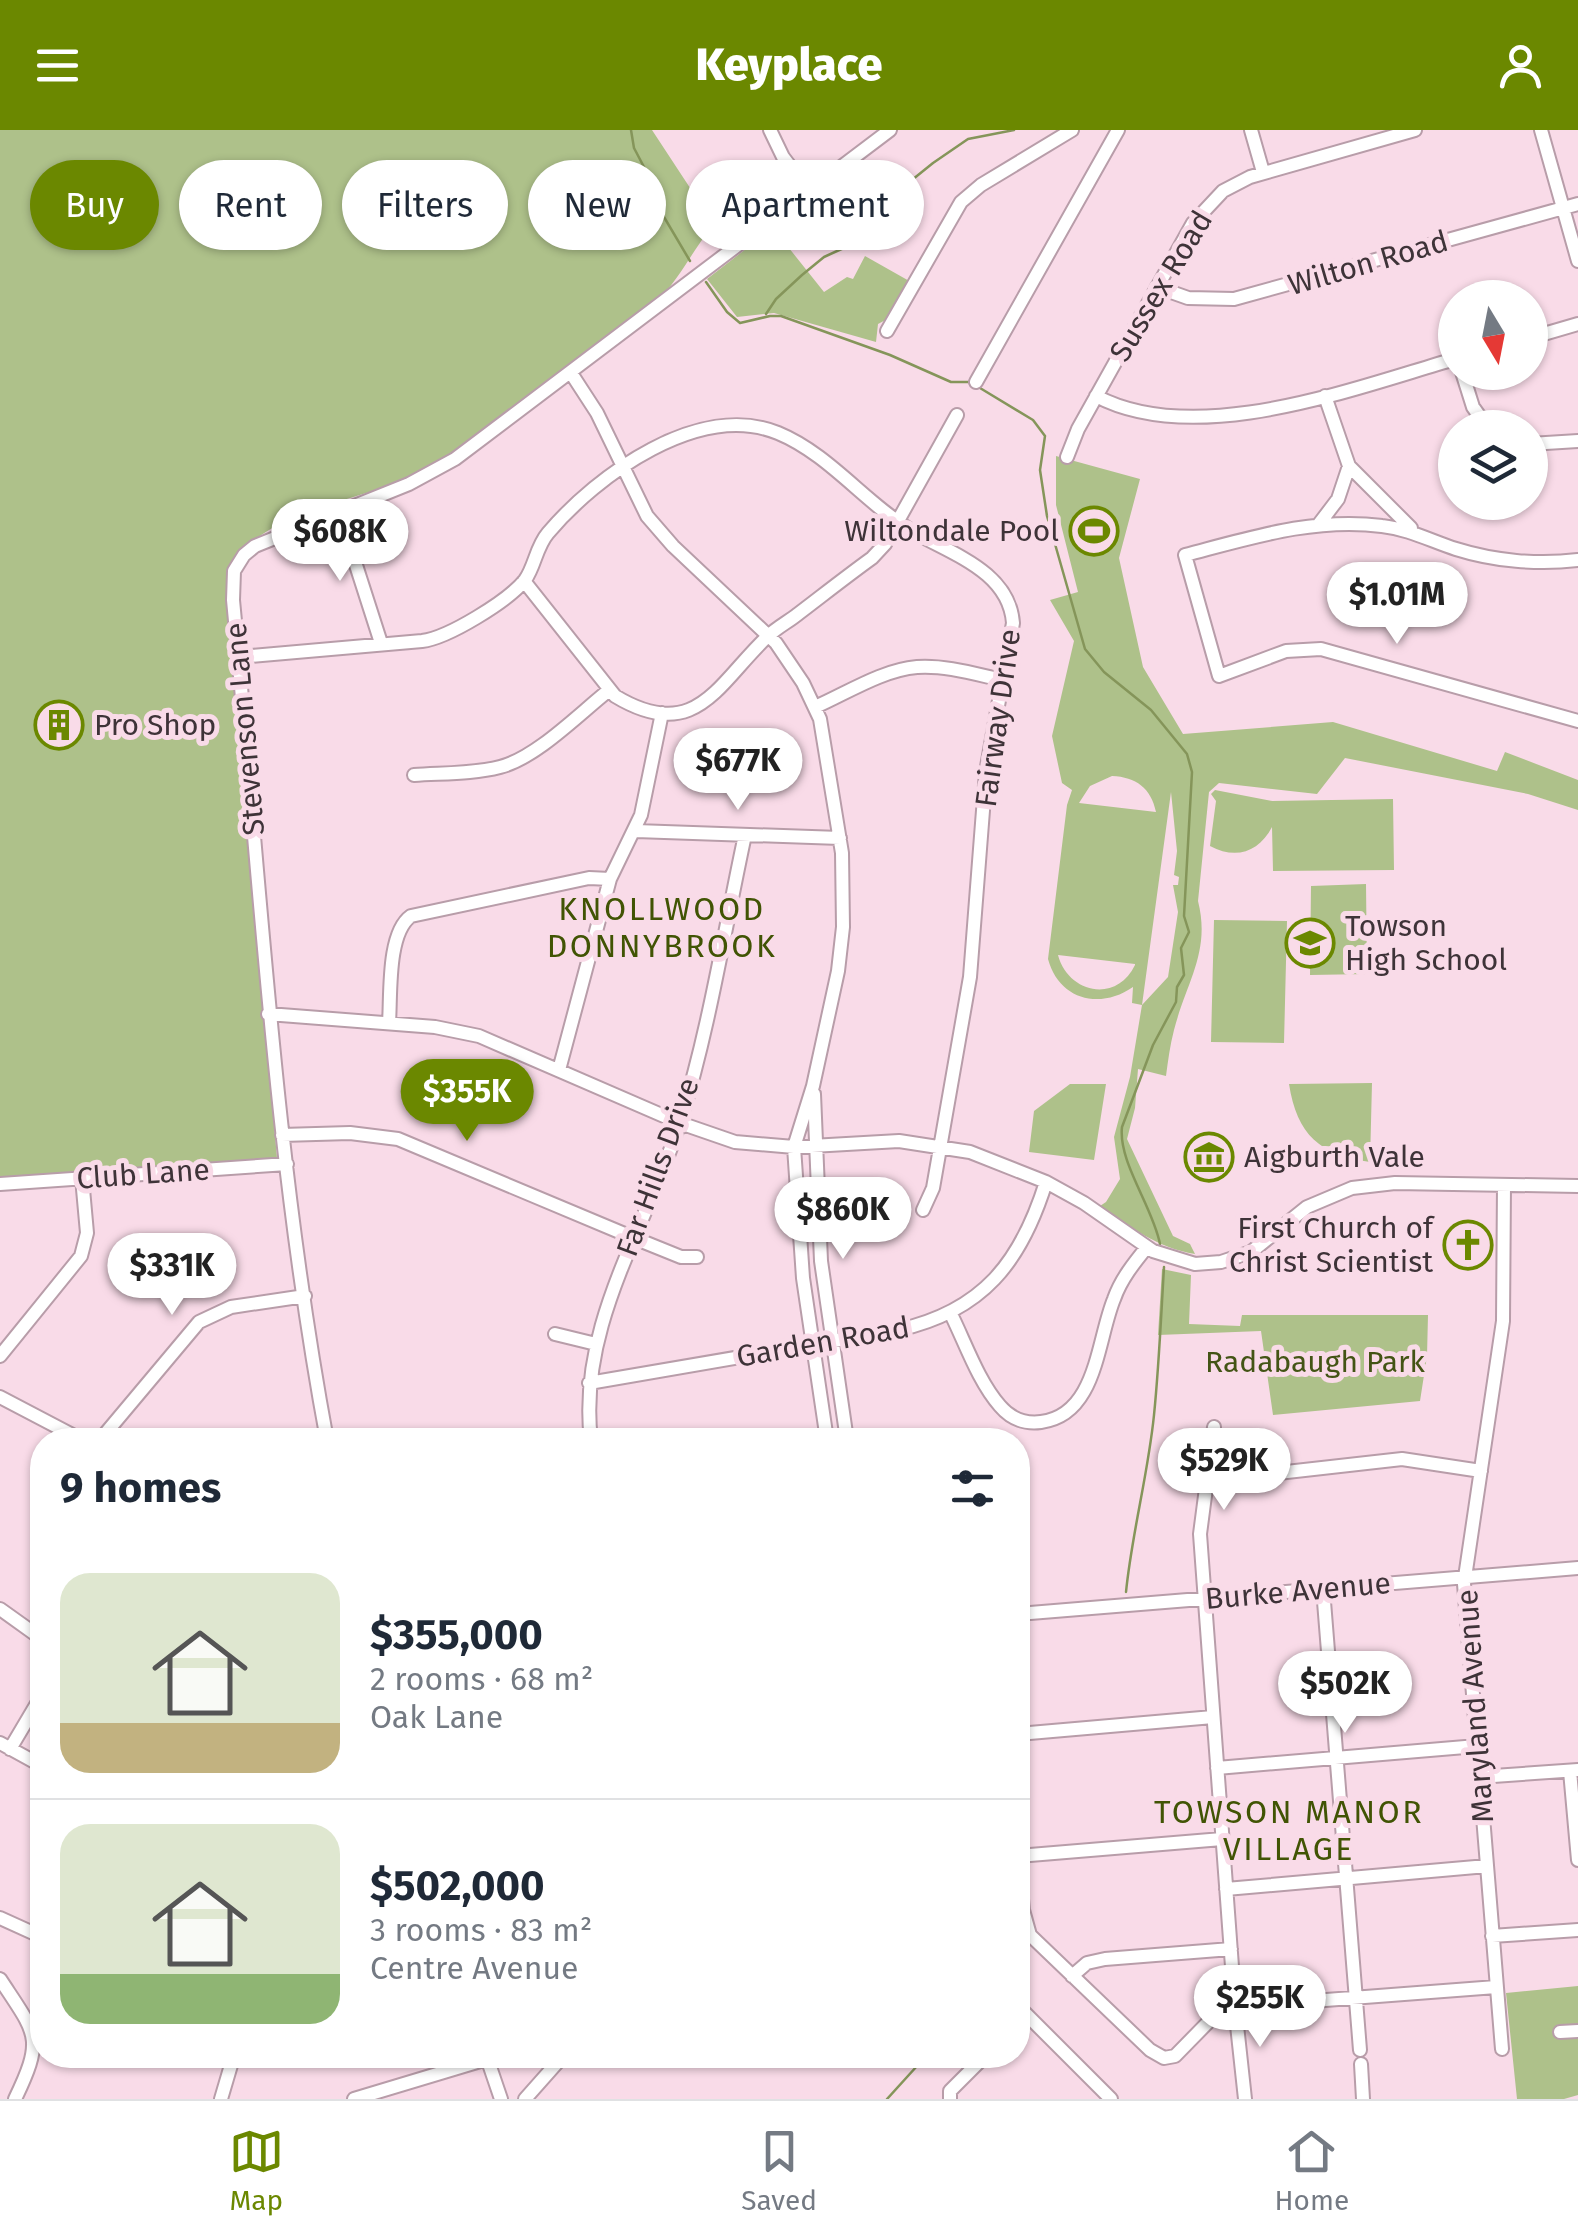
<!DOCTYPE html>
<html lang="en">
<head>
<meta charset="utf-8">
<style>
  :root { --surface:#fff; --page:#f2f2f3; --text:#1f2937; --muted:#747a83; --line:#e0e1e3; --accent:#6b8800 }
  body { margin:0; font-family:"Fira Sans",sans-serif; background:var(--page); color:var(--text); height:100vh; display:flex; flex-direction:column; font-size:38px; white-space:nowrap }
  * { box-sizing:border-box; margin:0 }
  p { font-size:32px; color:var(--muted) }
  .icon { flex:none; width:55px; height:55px; fill:none; stroke:currentColor; stroke-width:2; stroke-linecap:round; stroke-linejoin:round }
  .map { position:relative; flex:1; overflow:hidden }
  .side { position:absolute; left:30px; top:1298px; width:1000px; height:640px; display:flex; flex-direction:column; background:var(--surface); border-radius:40px; box-shadow:0 2px 8px #0004 }
  .side>* { flex:none }
  .guide { position:absolute; left:30px; top:30px; width:1000px; height:90px; display:flex; gap:20px }
  .needle { width:65px; rotate:170deg }
  .controls { position:absolute; left:1438px; top:150px; display:grid; gap:20px }
  .controls a { display:grid; place-items:center; width:110px; height:110px; border-radius:50%; background:var(--surface); box-shadow:0 2px 8px #0004; font-size:50px }
  .price { position:absolute; translate:-50% -85px; padding:0 22px; border-radius:35px; background:#fff; color:#222; font-size:32px; line-height:65px; filter:drop-shadow(0 2px 5px #0008) }
  .price::after { content:''; position:absolute; left:50%; top:60px; width:30px; height:22px; margin-left:-15px; background:inherit; clip-path:polygon(0 0,100% 0,50% 100%) }
  .price.current { background:var(--accent); color:#fff }
  ul { padding:0; list-style:none }
  li { display:flex; align-items:center; gap:30px; height:250px; padding:0 30px }
  li+li { border-top:2px solid var(--line) }
  li span { display:grid; place-items:center; flex:none; width:280px; height:200px; border-radius:30px; color:#555 }
  li>.icon { margin-inline-start:auto }
  span .icon { width:120px; height:120px; fill:#fffc; stroke-width:1 }
  li b { font-size:42px }
  h2 { display:flex; justify-content:space-between; align-items:center; height:120px; padding:0 30px; font-size:42px }
  .tag { padding:0 35px; border-radius:45px; background:var(--surface); box-shadow:0 2px 8px #0004; font-size:35px; line-height:90px }
  .tag.current { background:var(--accent); color:#fff }
  header { display:flex; justify-content:space-between; align-items:center; height:130px; padding:0 30px; background:var(--accent); color:#fff; font-size:45px; font-weight:800 }
  .tabs { display:flex; justify-content:space-around; align-items:center; height:140px; border-top:2px solid var(--line); background:var(--surface); font-size:28px; color:var(--muted) }
  .tabs a { display:grid; justify-items:center; gap:5px }
  .tabs .current { color:var(--accent) }
  .map>svg:first-child { display:block }
</style>
</head>
<body>
<header><svg class="icon" aria-label="menu" viewBox="0 0 24 24"><path d="M4 6h16M4 12h16M4 18h16"/></svg>Keyplace<svg class="icon" aria-label="person" viewBox="0 0 24 24"><circle cx="12" cy="8" r="4"/><path d="M4 21q1-7 8-7t8 7"/></svg></header>
<div class="map">
<svg width="1578" height="1969" viewBox="0 0 1578 1969">
  <rect width="100%" height="100%" fill="#f9dbe8"/>
  <!-- green -->
  <path fill="#aec18a" fill-rule="evenodd" d="M0,0H652L719,102L707,103C691,124 677,152 657,171C629,198 590,219 558,243C503,284 454,332 387,356C332,376 251,388 227,446L277,1028L0,1049Z
    M773,98L824,162L847,147L853,149L865,126L911,152L893,186L878,194L876,212L774,183L737,187L707,149Z
    M1056,326L1140,349L1119,428L1143,537L1183,604L1333,592L1497,641L1505,622L1578,650V680L1528,664L1345,628L1317,664L1219,653L1209,662L1198,771C1211,822 1186,853 1174,900C1170,915 1168,931 1166,946L1138,939L1135,978L1127,1009L1173,1106L1190,1114L1195,1124C1158,1118 1130,1097 1100,1076L1106,1072L1120,1049L1114,1007L1130,947L1142,875L1132,873L1133,857C1100,880 1059,870 1048,829L1067,675L1072,660L1062,653L1052,606L1074,511L1050,470L1078,462L1056,375ZM1112,646C1136,647 1151,658 1156,682L1079,673L1090,656ZM1171,662L1177,721L1174,745L1179,747L1178,755H1173L1178,782L1168,847L1142,875ZM1058,825L1135,834V835C1116,874 1068,863 1058,825Z
    M1215,660L1272,671L1393,669L1394,740L1273,741L1272,697C1259,722 1236,730 1210,716L1216,671L1211,664Z
    M1366,754L1367,844L1310,845L1311,756Z
    M1214,790L1287,791L1284,913L1211,912Z
    M1372,953L1370,1032C1320,1025 1297,1005 1289,954Z
    M1070,954H1106L1094,1030L1029,1022L1034,981Z
    M1162,1139L1191,1145L1189,1194L1240,1196L1242,1185H1428L1427,1226L1420,1271L1273,1285L1261,1201L1158,1205Z
    M1578,1856V1965L1564,1969H1517L1506,1863Z"/>
  <g fill="none" stroke-linecap="round" stroke-linejoin="round">
    <!-- stream -->
    <path stroke="#85955a" stroke-width="2.5" d="M631,0L634,18L654,56L664,87L690,131
      M706,152L727,182L740,193L770,186H781L890,225L951,252H969
      M766,184L776,169L802,145L824,127L846,117L862,94L890,74L902,58L933,33L968,9L1014,0
      M980,258L1033,290L1045,306L1040,340L1047,386L1085,519L1104,542L1151,580L1187,624L1192,642L1184,786L1189,802L1181,818L1184,845L1177,857L1176,872L1153,915L1122,997C1118,1032 1153,1077 1160,1114
      M1126,1462C1132,1402 1148,1345 1154,1285C1159,1236 1161,1187 1164,1137
      M887,1969L927,1925"/>
    <!-- minor casing -->
    <g stroke="#b89da9" stroke-width="16">
      <path id="minor" d="M770,0L783,27L809,61
        M1251,0L1263,42
        M1541,0L1578,131
        M1157,157L1188,168L1234,169L1578,74
        M887,201L961,72L981,55L1072,0
        M1530,208L1578,194
        M1462,242L1473,277L1488,298
        M571,243L597,283L647,386L673,416L776,513L803,553L820,589L842,723L843,797L838,841L813,956L794,1017L803,1148L827,1310
        M976,252L1118,0
        M1096,266C1196,319 1354,258 1455,229
        M1325,266L1349,336L1411,398
        M1530,314L1578,311
        M1067,327L1078,299L1193,93L1223,61L1250,47L1415,0
        M339,382L381,513
        M1319,394L1338,369L1349,336
        M1578,430C1538,435 1494,431 1456,419C1431,411 1409,399 1382,396C1315,387 1250,408 1185,425L1219,546L1286,521L1321,519L1578,591
        M524,451L615,566C696,615 718,553 767,507C776,498 788,492 798,484C823,465 847,446 872,428L885,414L957,285
        M239,527L422,511C448,508 508,471 525,450C535,436 536,417 548,403C597,345 699,271 778,303C829,324 865,373 912,401C951,424 1009,441 1013,493L986,642L970,847L933,1058L923,1080
        M815,577C847,563 882,540 917,537C945,535 975,544 1002,550
        M414,645C442,643 473,644 500,637C536,628 579,584 608,561
        M636,701L840,708
        M268,884L435,897L479,906L680,993L735,1012L794,1017L899,1011L970,1022L1046,1052L1084,1073L1153,1121L1195,1134L1221,1132L1251,1122L1307,1077L1352,1058L1395,1053L1578,1056
        M389,893C391,864 387,803 411,786L589,748L610,749
        M559,940L610,749L641,685L662,583
        M814,964L821,1131L847,1310
        M282,1005L350,1003L398,1009L634,1108L681,1127H697
        M0,1054L287,1034
        M950,1182C965,1212 978,1251 1000,1276C1011,1289 1025,1294 1041,1292C1097,1285 1097,1210 1114,1169C1121,1149 1134,1133 1147,1117
        M555,1204L596,1214
        M0,1226L81,1126L87,1103L82,1048
        M589,1253L898,1200C983,1181 1021,1132 1046,1052
        M0,1267L82,1310
        M1214,1297L1200,1404L1235,1877L1245,1969
        M100,1310L199,1192L231,1177L305,1166
        M327,1310C275,1032 260,750 233,470L234,441L244,425L255,416L409,354L455,329L890,0
        M591,1310C577,1194 648,1096 681,989C709,900 725,797 745,705
        M1207,1351L1402,1329L1481,1341
        M1323,1459L1360,1920
        M0,1479L42,1509
        M1018,1484L1578,1438
        M1018,1604L1213,1587
        M0,1613L42,1636
        M10,1619L42,1565
        M1217,1638L1477,1616
        M1570,1641L1578,1730
        M1479,1647L1578,1640
        M1018,1726L1023,1780L1030,1805L1150,1920L1164,1928L1175,1926L1222,1878L1496,1857
        M1018,1726L1222,1709
        M1226,1759L1487,1736
        M0,1788L42,1807
        M1492,1806L1578,1800
        M1072,1846L1087,1833L1105,1829L1231,1819
        M0,1849C36,1904 45,1907 15,1969
        M1018,1876L1111,1969
        M1560,1902L1578,1901
        M1502,1919L1464,1454L1503,1191L1504,1055
        M486,1925L501,1969
        M1361,1934L1363,1969
        M221,1969L234,1925
        M354,1969L487,1929
        M525,1969L564,1925
        M950,1969V1961L986,1925"/>
    </g>
    <!-- minor -->
    <use href="#minor" stroke="#fff" stroke-width="12"/>
  </g>
  <!-- icons -->
  <defs>
    <g id="stadium-ring" transform="scale(2.5)"><circle r="9.5" fill="#f9dbe8" stroke="#6b8800" stroke-width="1.5"/><path d="M0-5a6.5 5 0 1 0 0 10a6.5 5 0 1 0 0-10ZM-3.5-1.8h7v3.6h-7Z" fill="#6b8800"/></g>
    <g id="building-ring" transform="scale(2.5)"><circle r="9.5" fill="#f9dbe8" stroke="#6b8800" stroke-width="1.5"/><path d="M-4-6H4V6H1V3H-1V6H-4ZM-2.5-4.3h1.7v1.8h-1.7ZM.8-4.3h1.7v1.8H.8ZM-2.5-1h1.7V.8h-1.7ZM.8-1h1.7V.8H.8Z" fill="#6b8800"/></g>
    <g id="school-ring" transform="scale(2.5)"><circle r="9.5" fill="#f9dbe8" stroke="#6b8800" stroke-width="1.5"/><path d="M0-5L7-2L0 1L-7-2ZM-4 1L0 2.5L4 1V4Q0 6-4 4Z" fill="#6b8800"/></g>
    <g id="museum-ring" transform="scale(2.5)"><circle r="9.5" fill="#f9dbe8" stroke="#6b8800" stroke-width="1.5"/><path d="M0-6L6-3V-2H-6V-3ZM-5-1h2V3h-2ZM-1-1h2V3h-2ZM3-1h2V3H3ZM-6 4H6V6H-6Z" fill="#6b8800"/></g>
    <g id="church-ring" transform="scale(2.5)"><circle r="9.5" fill="#f9dbe8" stroke="#6b8800" stroke-width="1.5"/><path d="M-1.2-6h2.4v3.5h3.3v2.4h-3.3V6h-2.4V-.1h-3.3v-2.4h3.3Z" fill="#6b8800"/></g>
  </defs>
  <g fill-rule="evenodd">
    <use href="#stadium-ring" x="1094" y="401"/>
    <use href="#building-ring" x="59" y="595"/>
    <use href="#school-ring" x="1310" y="813"/>
    <use href="#museum-ring" x="1209" y="1027"/>
    <use href="#church-ring" x="1468" y="1115"/>
  </g>
  <g text-anchor="middle" stroke-width="10" stroke-linejoin="round" paint-order="stroke">
    <!-- street labels -->
    <g font-size="30" fill="#3e3338" stroke="#f9dbe8">
      <text transform="translate(1368 133) rotate(-16)" y="10">Wilton Road</text>
      <text transform="translate(1161 156) rotate(-59)" y="10">Sussex Road</text>
      <text transform="translate(998 588) rotate(-82)" y="10">Fairway Drive</text>
      <text transform="translate(245 599) rotate(-95)" y="10">Stevenson Lane</text>
      <text transform="translate(658 1037) rotate(-70)" y="10">Far Hills Drive</text>
      <text transform="translate(143 1044) rotate(-4)" y="10">Club Lane</text>
      <text transform="translate(823 1212) rotate(-10)" y="10">Garden Road</text>
      <text transform="translate(1298 1461) rotate(-5)" y="10">Burke Avenue</text>
      <text transform="translate(1475 1576) rotate(-94)" y="10">Maryland Avenue</text>
    </g>
    <!-- poi labels -->
    <g font-size="30" fill="#3e3338" stroke="#f9dbe8" text-anchor="start">
      <text x="1059" y="411" text-anchor="end">Wiltondale Pool</text>
      <text x="94" y="605">Pro Shop</text>
      <text x="1345" y="806">Towson<tspan x="1345" dy="34">High School</tspan></text>
      <text x="1244" y="1037">Aigburth Vale</text>
      <text x="1433" y="1108" text-anchor="end">First Church of<tspan x="1433" dy="34">Christ Scientist</tspan></text>
    </g>
    <!-- park labels -->
    <g font-size="30" fill="#435415" stroke="#f9dbe8">
      <text x="1315" y="1242">Radabaugh Park</text>
    </g>
    <!-- neighbourhood labels -->
    <g font-size="32" letter-spacing="2.5" fill="#415404" stroke="#f9dbe8">
      <text x="662" y="790">KNOLLWOOD<tspan x="662" dy="37">DONNYBROOK</tspan></text>
      <text x="1289" y="1693">TOWSON MANOR<tspan x="1289" dy="37">VILLAGE</tspan></text>
    </g>
  </g>
</svg>
<div class="controls">
<a><svg class="needle" viewBox="-14 -14 28 28"><path d="M0-13l5 13h-10z" fill="#e53935"/><path d="M0 13l5-13h-10z" fill="#747a83"/></svg></a>
<a><svg class="icon" aria-label="layers" viewBox="0 0 24 24"><path d="M12 4l9 5-9 5-9-5zM3 14l9 5 9-5"/></svg></a>
</div>
<b class="price" style="left:340px;top:454px">$608K</b>
<b class="price" style="left:1397px;top:517px">$1.01M</b>
<b class="price" style="left:738px;top:683px">$677K</b>
<b class="price current" style="left:467px;top:1014px">$355K</b>
<b class="price" style="left:843px;top:1132px">$860K</b>
<b class="price" style="left:172px;top:1188px">$331K</b>
<b class="price" style="left:1224px;top:1383px">$529K</b>
<b class="price" style="left:1345px;top:1606px">$502K</b>
<b class="price" style="left:1260px;top:1920px">$255K</b>
<div class="guide">
<a class="tag current">Buy</a>
<a class="tag">Rent</a>
<a class="tag">Filters</a>
<a class="tag">New</a>
<a class="tag">Apartment</a>
</div>
<section class="side">
<h2>9 homes<svg class="icon" aria-label="filters" viewBox="0 0 24 24"><path d="M4 7h16M4 17h16"/><circle cx="9" cy="7" r="2"/><circle cx="15" cy="17" r="2"/></svg></h2>
<ul>
<li><span style="background:linear-gradient(#dfe7d0 75%,#c2b280 0)"><svg class="icon" aria-label="home" viewBox="0 0 24 24"><path d="M3 11l9-7 9 7M6 9v11h12V9"/></svg></span><div><b>$355,000</b><p>2 rooms · 68 m²</p><p>Oak Lane</p></div></li>
<li><span style="background:linear-gradient(#dfe7d0 75%,#8fb573 0)"><svg class="icon" aria-label="home" viewBox="0 0 24 24"><path d="M3 11l9-7 9 7M6 9v11h12V9"/></svg></span><div><b>$502,000</b><p>3 rooms · 83 m²</p><p>Centre Avenue</p></div></li>
</ul>
</section>
</div>
<nav class="tabs">
<a class="current"><svg class="icon" aria-label="map" viewBox="0 0 24 24"><path d="M3 6l6-2 6 2 6-2v14l-6 2-6-2-6 2zM9 4v14M15 6v14"/></svg>Map</a>
<a><svg class="icon" aria-label="saved" viewBox="0 0 24 24"><path d="M7 4h10v16l-5-4-5 4z"/></svg>Saved</a>
<a><svg class="icon" aria-label="home" viewBox="0 0 24 24"><path d="M3 11l9-7 9 7M6 9v11h12V9"/></svg>Home</a>
</nav>
</body>
</html>
